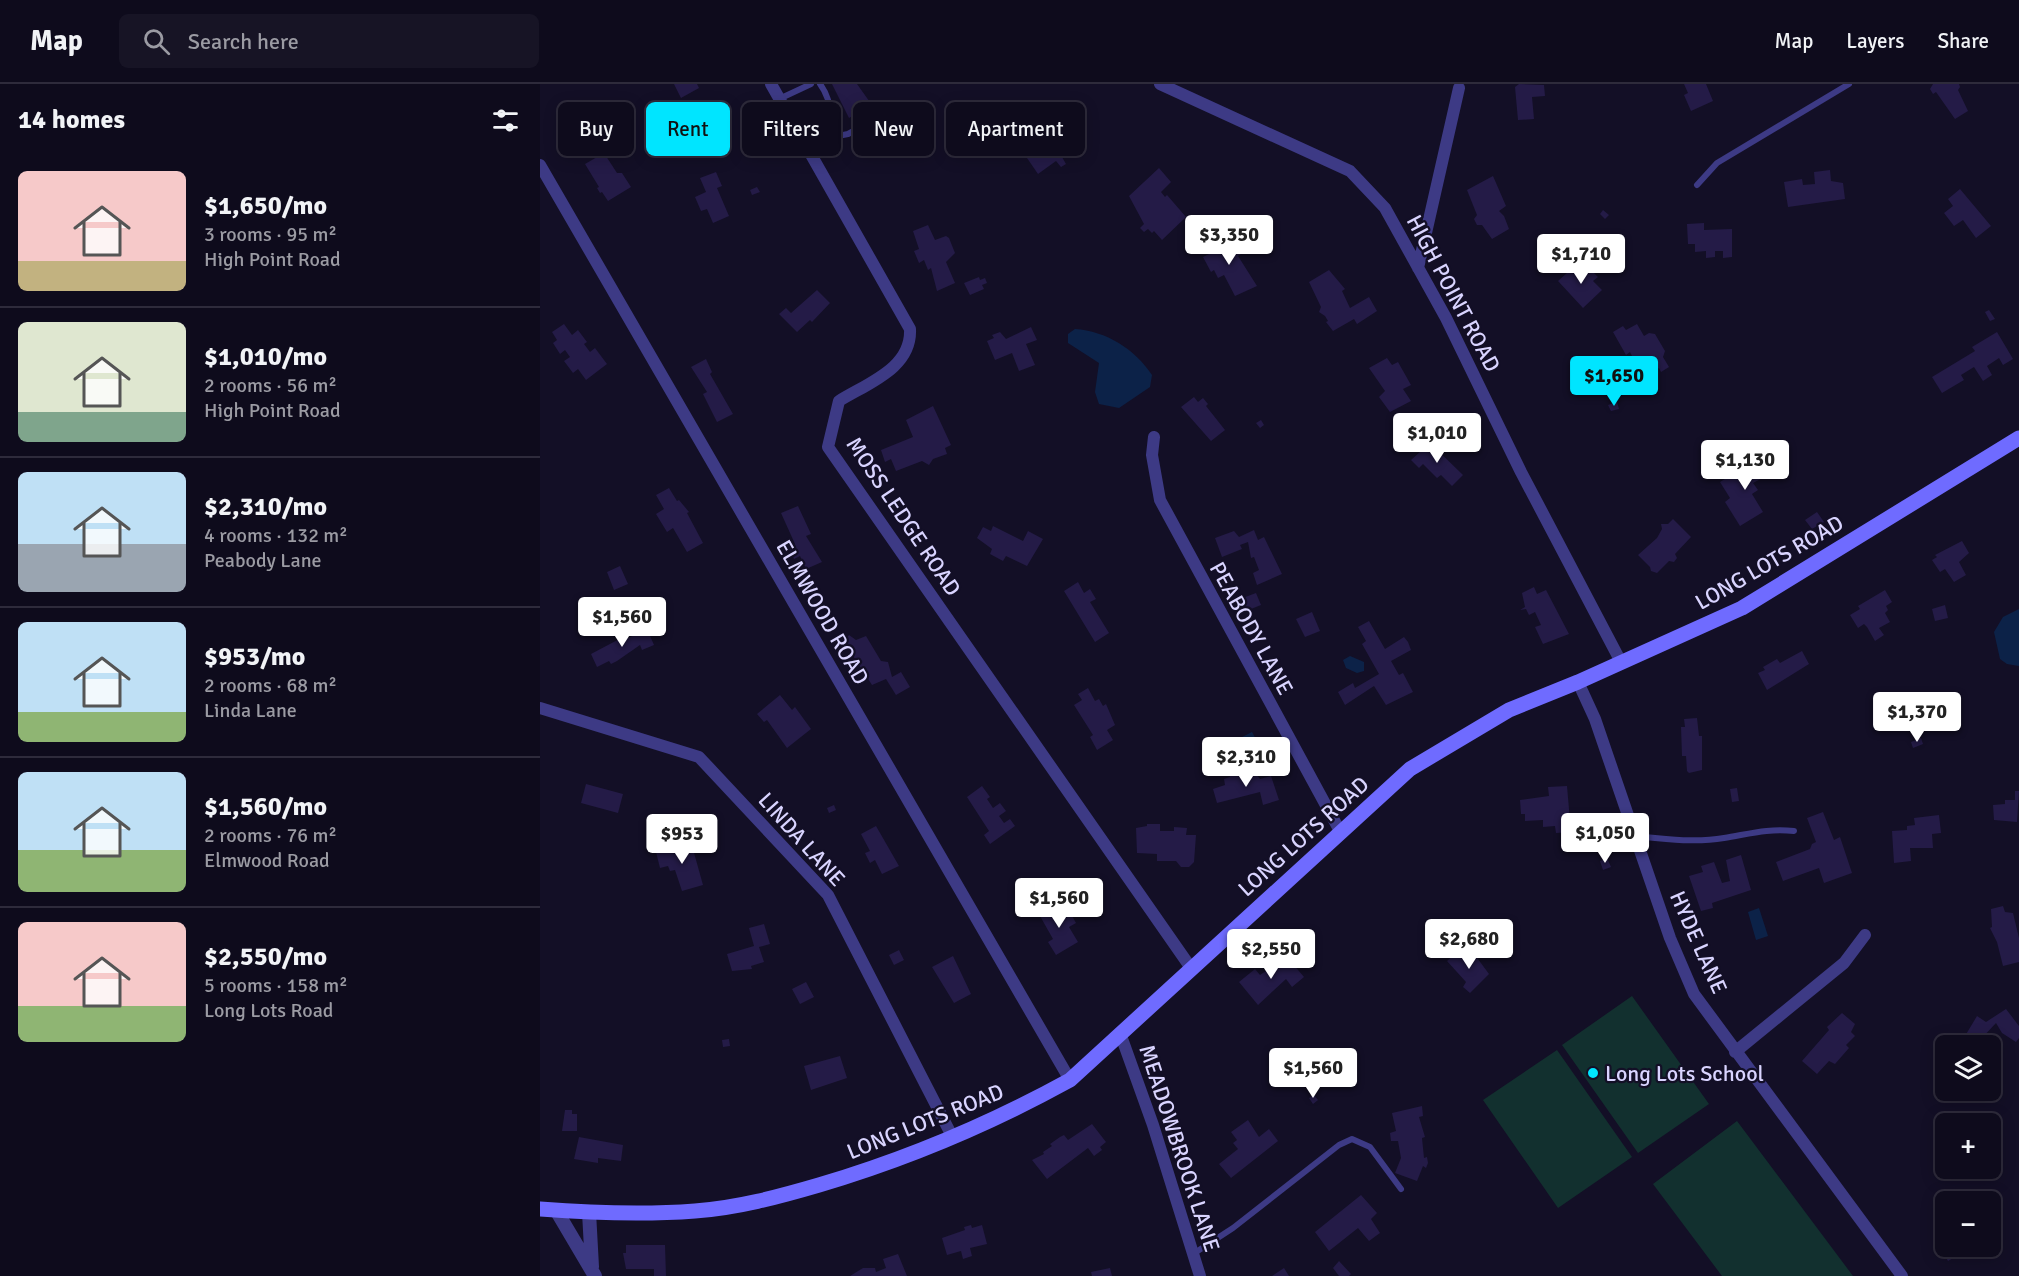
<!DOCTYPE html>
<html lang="en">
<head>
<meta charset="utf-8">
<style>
  :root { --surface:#0e0b1c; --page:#171425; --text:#f1f3f6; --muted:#9b9ba3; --line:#2e2b3b; --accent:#00e5ff }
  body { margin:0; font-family:Signika,sans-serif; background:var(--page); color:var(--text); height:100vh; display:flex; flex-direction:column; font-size:22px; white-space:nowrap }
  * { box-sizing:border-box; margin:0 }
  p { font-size:20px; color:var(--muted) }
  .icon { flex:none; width:33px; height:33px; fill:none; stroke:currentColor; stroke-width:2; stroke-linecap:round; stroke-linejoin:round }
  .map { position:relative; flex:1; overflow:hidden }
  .details { display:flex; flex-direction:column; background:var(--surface); width:540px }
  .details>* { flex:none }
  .hud { position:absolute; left:18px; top:18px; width:570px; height:54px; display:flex; gap:12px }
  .fabs { position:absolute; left:1395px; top:951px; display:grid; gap:12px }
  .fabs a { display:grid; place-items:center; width:66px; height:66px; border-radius:9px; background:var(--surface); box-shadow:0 3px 15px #0003,0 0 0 2px var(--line); font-size:30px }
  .price { position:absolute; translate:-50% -51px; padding:0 14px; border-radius:6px; background:#fff; color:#222; font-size:20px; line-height:39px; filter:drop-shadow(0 2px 3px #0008) }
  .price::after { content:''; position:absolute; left:50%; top:36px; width:18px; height:14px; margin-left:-9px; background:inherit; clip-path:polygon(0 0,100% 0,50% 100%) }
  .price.selected { background:var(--accent); color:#111 }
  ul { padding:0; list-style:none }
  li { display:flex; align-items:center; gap:18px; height:150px; padding:0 18px }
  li+li { border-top:2px solid var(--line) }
  li span { display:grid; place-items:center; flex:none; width:168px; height:120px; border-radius:9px; color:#555 }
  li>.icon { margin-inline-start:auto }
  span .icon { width:72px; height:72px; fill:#fffc; stroke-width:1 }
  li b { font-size:26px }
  h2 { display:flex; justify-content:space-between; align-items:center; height:72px; padding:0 18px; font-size:26px }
  .tag { padding:0 21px; border-radius:9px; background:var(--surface); box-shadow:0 3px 15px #0003,0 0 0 2px var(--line); font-size:21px; line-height:54px }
  .tag.selected { background:var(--accent); color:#111 }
  header { display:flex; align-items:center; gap:36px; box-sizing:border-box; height:84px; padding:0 30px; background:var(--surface); border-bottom:2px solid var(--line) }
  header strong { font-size:28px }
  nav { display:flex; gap:33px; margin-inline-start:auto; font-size:21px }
  .search { width:420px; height:54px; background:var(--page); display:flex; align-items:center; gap:15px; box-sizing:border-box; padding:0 21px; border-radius:9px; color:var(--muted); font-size:22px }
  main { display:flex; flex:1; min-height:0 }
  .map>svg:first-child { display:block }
</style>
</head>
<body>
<header>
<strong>Map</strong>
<div class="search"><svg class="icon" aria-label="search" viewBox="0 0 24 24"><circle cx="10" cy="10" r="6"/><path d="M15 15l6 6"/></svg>Search here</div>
<nav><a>Map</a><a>Layers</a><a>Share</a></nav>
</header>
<main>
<section class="details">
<h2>14 homes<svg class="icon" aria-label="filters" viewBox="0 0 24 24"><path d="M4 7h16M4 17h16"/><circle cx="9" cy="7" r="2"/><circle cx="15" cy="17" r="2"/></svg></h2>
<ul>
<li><span style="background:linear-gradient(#f6c9c9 75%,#c2b280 0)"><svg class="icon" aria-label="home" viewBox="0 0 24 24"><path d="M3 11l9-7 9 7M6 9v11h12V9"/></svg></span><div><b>$1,650/mo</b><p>3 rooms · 95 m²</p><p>High Point Road</p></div></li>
<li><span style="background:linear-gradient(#dfe7d0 75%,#7fa58c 0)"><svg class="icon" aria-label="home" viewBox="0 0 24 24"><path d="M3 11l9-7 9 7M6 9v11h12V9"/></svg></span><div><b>$1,010/mo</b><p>2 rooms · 56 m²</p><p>High Point Road</p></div></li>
<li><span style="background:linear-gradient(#bfe0f5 60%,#9aa5b1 0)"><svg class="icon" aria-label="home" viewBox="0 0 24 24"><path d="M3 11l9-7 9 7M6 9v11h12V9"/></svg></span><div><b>$2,310/mo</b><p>4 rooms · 132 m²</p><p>Peabody Lane</p></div></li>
<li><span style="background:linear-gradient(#bfe0f5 75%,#8fb573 0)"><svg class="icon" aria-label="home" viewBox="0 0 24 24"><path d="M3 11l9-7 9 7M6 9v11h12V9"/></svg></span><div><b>$953/mo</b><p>2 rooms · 68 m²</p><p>Linda Lane</p></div></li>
<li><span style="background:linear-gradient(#bfe0f5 65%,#8fb573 0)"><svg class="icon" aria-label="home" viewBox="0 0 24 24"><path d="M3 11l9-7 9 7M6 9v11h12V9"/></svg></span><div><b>$1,560/mo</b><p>2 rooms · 76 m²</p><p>Elmwood Road</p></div></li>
<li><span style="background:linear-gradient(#f6c9c9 70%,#8fb573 0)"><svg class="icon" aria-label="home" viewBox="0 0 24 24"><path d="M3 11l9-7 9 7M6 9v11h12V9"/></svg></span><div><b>$2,550/mo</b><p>5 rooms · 158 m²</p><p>Long Lots Road</p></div></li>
</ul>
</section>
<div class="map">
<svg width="1479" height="1192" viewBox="0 0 1479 1192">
  <rect width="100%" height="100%" fill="#130f26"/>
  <!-- green -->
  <path fill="#12302f" d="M1092,912L1169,1020L1098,1069L1022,961Z
    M1017,966L1092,1073L1018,1124L943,1016Z
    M1197,1037L1313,1192H1182L1113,1100Z"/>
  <!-- water -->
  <path fill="#0c2248" d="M535,245C566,247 595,265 612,291L610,303L579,324L559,320L555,308L559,279L528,259V250Z
    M1479,525V582L1467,580L1460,575L1454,548L1463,533Z
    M810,572L824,578V587L817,589L806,584L803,576Z
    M712,648L724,670L713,675L702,653Z
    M1219,824L1228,852L1216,856L1208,828Z"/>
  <!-- building -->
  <path fill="#241b47" d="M134,0H157L159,4L141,14Z
    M292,0H317L332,21L309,34Z
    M979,0L1004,1L1005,12L992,13L994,35L978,36L975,3Z
    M1144,0H1166L1173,17L1151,27L1144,11L1148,9Z
    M1393,0H1419L1420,3L1418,6L1428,27L1415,35L1396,8L1393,10L1390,5Z
    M537,39L546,52L535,59L537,63L522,73L526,80L521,83L516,77L498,90L487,74L512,56L508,50L518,43L523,49Z
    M64,69L77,89H82L91,103L68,117L62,108L60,109L57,104L59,103L45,80Z
    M619,84L631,98L621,108L625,113L627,111L646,133L622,156L614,147L612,149L608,145L604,148L600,144L604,140L589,112Z
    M1290,86L1291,97L1303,99L1305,115L1248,123L1244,98L1262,95L1263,101L1275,100L1274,88Z
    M176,88L182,102L177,104L189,132L173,139L167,125L161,127L155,113L166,108L160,94Z
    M953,92L966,122L959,127L964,132L969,145L952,155L942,141H937L934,135L937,131L927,106Z
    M217,103L220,108L212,111L210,106Z
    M1420,105L1451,142L1436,154L1423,136L1414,142L1404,129L1413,122L1408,115Z
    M1063,126L1069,131L1065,135L1060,130Z
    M1164,139V146L1192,145V173L1183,174V167H1175V173L1166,174V167L1155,168V160H1148L1147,140Z
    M388,141L395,156L406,152L409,154L415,169L406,178L415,199L397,207L391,184L388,186L384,176L379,179L374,167L379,165L373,147Z
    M678,156L681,162L693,156L701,170L698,172L717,202L695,212L684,191L678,194L674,186L671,188L663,173L671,169L667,162Z
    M1037,180L1043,186L1047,182L1058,193L1053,197L1062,206L1043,224L1018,197Z
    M789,186L805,205L802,207L810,224L829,213L837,227L817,240L814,235L793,247L786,238L788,237L785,232L779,228L781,223L769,198Z
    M439,193L440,196L445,194L447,199L442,201L444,205L430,211L424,199Z
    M277,206L290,219L272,238L270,236L257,248L239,230L246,224L251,229Z
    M1449,226L1455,235L1450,237L1445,228Z
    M24,240L32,251L38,246L47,258L44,260L50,268L55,264L67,280L46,296L38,285L33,289L24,277L30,273L25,266L20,270L13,259L17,256L12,248Z
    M1097,240L1104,252L1109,249L1115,250L1125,267L1123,273L1129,283L1121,288L1119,284L1103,294L1090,268L1086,271L1073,248L1083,242L1086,246Z
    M491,243L497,256L486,260L495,281L479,287L472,269L455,276L447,257L454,254L452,251L460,248L466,255Z
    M1457,248L1473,275L1463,281L1459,274L1447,282L1452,291L1443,297L1434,283L1421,291L1424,296L1402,309L1392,293L1435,267L1432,263Z
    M847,274L852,281L858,278L871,301L863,305L871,317L850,328L839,313L845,307L829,284Z
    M166,275L172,288L170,290L193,330L177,338L163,310L167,308L151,283Z
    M654,313L658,318L663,314L668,320L666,322L685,346L671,357L641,323Z
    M1077,318L1079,325L1071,327L1068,321Z
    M393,322L411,361L405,364L407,370L393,375L389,381L382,377L356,387L351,375L345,378L341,366L373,353L366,336Z
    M721,336L724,341L720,344L716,339Z
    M890,359L923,391L912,402L901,391L897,394L883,380L879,384L871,376Z
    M1224,373L1234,388L1213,399L1218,406L1212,410L1223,428L1200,442L1185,418L1190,414L1180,398L1204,383L1206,386Z
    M129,404L137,417L139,416L149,428L147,429L163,459L147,468L133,444L127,448L116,430L124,425L116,411Z
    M258,422L271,450L266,452L282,478L266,485L260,472L254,475L249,463L255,460L241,429Z
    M1277,428L1284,438L1272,445L1265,436Z
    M1133,435L1151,453L1135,470L1137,474L1134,478L1129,477L1117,489L1111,487L1110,483L1098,471L1117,454L1122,445L1121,440H1128Z
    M453,442L483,457L488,447L503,455L487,482L466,472L463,477L450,470L452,465L437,454L443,443L451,447Z
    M714,446L718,456L724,453L742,490L717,501L713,489L719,486L714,473L711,474L708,458L700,461L702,465L682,473L675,454L694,447L699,453Z
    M1422,457L1429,469L1419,478L1426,491L1414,498L1405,485L1400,488L1392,476L1397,473L1395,471Z
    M80,482L88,500L74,506L67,488Z
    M538,498L544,509L550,505L556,515L550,518L569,549L555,558L524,507Z
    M994,503L997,510L1006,506L1029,550L1003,560L995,543L1001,541L995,528L989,531L986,525L980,526L985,523L982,509Z
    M1345,506L1352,518L1346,522L1348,526L1345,529L1350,538L1339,544L1344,551L1335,557L1327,543L1324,540L1318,544L1310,531L1320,525L1318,522Z
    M716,509L721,521L706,527L700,515Z
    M1405,521L1408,534L1395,537L1392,525Z
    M772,528L780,547L765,553L756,535Z
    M829,537L845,565L864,553L868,558L871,566L851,577L859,591L863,589L873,608L846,621L834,602L805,621L798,608L813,599L815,604L839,590L822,560L826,557L818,543Z
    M107,545L114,561L102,566L100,561L77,577L71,580L69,577L57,583L51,570L85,552L86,555Z
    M309,551L316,556L326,552L341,577L348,578L352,593L361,588L370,603L356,611L346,595L332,601L304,558Z
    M1262,567L1269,580L1227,606L1218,589L1225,586L1223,583L1237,575L1240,579Z
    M548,604L555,617L559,615L563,622L566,620L575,641L567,646L573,656L557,666L550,653L553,651L534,621L542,616L538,610Z
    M240,611L252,626L255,623L271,645L247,664L227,636L224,638L217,630Z
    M1157,634L1159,652H1162V686L1149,689L1147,687L1146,672H1142L1141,643H1145L1144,635Z
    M1381,654L1383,660L1373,664L1371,658Z
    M701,684L703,693L715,689L720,695L731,692L739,716L723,721L720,708L677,719L673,705L685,701L684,695L690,693L689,687Z
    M46,700L83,710L78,729L41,719Z
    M442,702L450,713L447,715L453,724L460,719L466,727L459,732L464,739L470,735L475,742L450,760L444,751L449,747L427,713Z
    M1027,702L1031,748L1016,749L1015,742L1003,743V736L985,737V730H981L980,716L1009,712L1008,703Z
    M1197,704L1199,717L1192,718L1190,705Z
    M1475,707H1479L1477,738L1454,736L1453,721L1465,720V716H1475Z
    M294,721L296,726L289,729L287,724Z
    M1283,728L1294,756L1300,753L1312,789L1284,799L1279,784L1243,797L1236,778L1270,765L1272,760L1276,758L1267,734Z
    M1399,731L1401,749L1392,750L1393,764H1370L1371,777L1354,779L1352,747L1367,746V742L1375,741L1374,734Z
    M607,740H620V747H634V743L647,744L646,751H656L654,778L649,783H641L636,777H617V770L597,769L596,744L607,742Z
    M336,742L359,782L342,790L335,776L330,779L325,769L330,767L321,750Z
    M151,758L163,801L142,807L135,786L130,787L128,782L120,784L116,768Z
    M1201,771L1211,806L1172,819L1173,824L1161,827L1149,792L1163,788L1161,782L1174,778L1182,799L1190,797L1186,776Z
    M1067,774L1071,783L1063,786L1060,777Z
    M510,817L524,835L531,830L536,839L529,843L538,858L516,871L508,858L513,855L500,832L506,829L502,822Z
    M1463,822L1465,828L1473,829L1479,854V878L1463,882L1457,858L1450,844L1452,843L1451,825Z
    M224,840L230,860L219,863L224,878L211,882L212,885L192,887L187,870L214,862L209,844Z
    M920,865L929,876L935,871L949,890L930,909L923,903L926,898L907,877Z
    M359,866L364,876L354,881L349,871Z
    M413,872L431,910L414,919L392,883Z
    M747,873L764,893L752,903L746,895L718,921L699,898L715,885L720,891Z
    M266,898L274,913L260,920L252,905Z
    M1466,925L1479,942V954L1476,958L1462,949L1456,939L1441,955L1444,957L1441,962H1419L1437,932L1446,938Z
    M1302,929L1315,940L1311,948L1315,952L1306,961L1309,964L1295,980L1289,977L1277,990L1262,977L1289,946L1287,943Z
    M189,955L190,962L183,963L182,956Z
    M300,972L307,994L271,1006L264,982Z
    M774,1011L778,1016L773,1020L769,1014Z
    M882,1022L883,1032L879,1033L885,1053L882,1054L884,1074L887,1073L888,1079L886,1084L883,1082L877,1097L855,1089L861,1074L858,1057H851L850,1049L856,1047L852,1029Z
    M25,1026H32V1030H37V1047H22Z
    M708,1036L719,1053L729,1045L738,1057L691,1094L679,1080L698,1065L693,1059L697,1056L691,1048Z
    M552,1040L566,1058L560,1063L562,1066L554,1072L548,1064L507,1095L492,1076L504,1070L503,1068L512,1062L510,1060L520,1053L524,1051L528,1056Z
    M39,1053L83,1061L81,1077L58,1074V1079L34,1075Z
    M821,1111L837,1129L831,1135L840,1149L829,1157L818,1144L789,1167L775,1148Z
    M431,1141L432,1144L442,1141L447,1160L430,1164L432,1172L423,1175L421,1167L407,1171L402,1154L425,1146L424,1143Z
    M1406,1143V1162H1423L1425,1167L1408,1177L1393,1150Z
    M86,1161H125L126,1192H114V1185H86L83,1169H86Z
    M358,1170L367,1192H310L323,1184H335L336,1188L346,1184L343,1175Z
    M799,1177L811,1190L809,1192H799L793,1184Z
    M570,1184L572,1192H552L551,1188Z
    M744,1184L749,1192H732Z"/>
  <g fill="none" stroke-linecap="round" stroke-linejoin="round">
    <!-- service -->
    <path stroke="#3d3a85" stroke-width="6" d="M239,15L271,0
      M288,54L308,50L334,36
      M274,76C291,54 297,23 280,0
      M1157,101L1177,79L1309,0
      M1095,752C1124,755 1155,759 1184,754C1209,750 1228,744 1254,747
      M653,1170L693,1144L799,1061L812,1055L830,1063L861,1105"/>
    <!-- minor -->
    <path stroke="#3d3a85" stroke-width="12" d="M231,0L370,245C372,284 328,299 299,317L288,363L651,884
      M620,0L810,87L845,124L906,234L981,388L1081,578
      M0,81L530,996
      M878,184L919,4
      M614,353L612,371L620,416L801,749
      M1038,598L1055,635L1130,854L1154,910L1362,1192
      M0,624L159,673L288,811L413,1054
      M580,949L613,1041L660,1192
      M1195,968L1304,879L1325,851"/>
    <!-- tertiary -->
    <path stroke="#3d3a85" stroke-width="14" d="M16,1126L55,1192
      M49,1128L52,1183"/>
    <!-- secondary -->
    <path stroke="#6f6bff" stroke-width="15" d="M0,1125C51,1129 104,1131 155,1127C197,1124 238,1113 279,1101C367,1075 450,1040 530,996L870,685L969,626L1038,598L1202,524L1479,354"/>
  </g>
  <!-- markers -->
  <circle fill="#00e5ff" stroke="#130f26" stroke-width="2" cx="1053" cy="989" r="6"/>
  <g text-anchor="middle" stroke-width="4.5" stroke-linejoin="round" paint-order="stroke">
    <!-- street labels -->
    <g font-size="22" fill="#d9d4ff" stroke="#130f26">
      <text transform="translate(914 209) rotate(62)" y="8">HIGH POINT ROAD</text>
      <text transform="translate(364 432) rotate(56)" y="8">MOSS LEDGE ROAD</text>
      <text transform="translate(1229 478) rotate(-30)" y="8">LONG LOTS ROAD</text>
      <text transform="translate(283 528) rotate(60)" y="8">ELMWOOD ROAD</text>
      <text transform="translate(712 544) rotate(61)" y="8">PEABODY LANE</text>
      <text transform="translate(763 752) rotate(-42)" y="8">LONG LOTS ROAD</text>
      <text transform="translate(262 755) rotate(48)" y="8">LINDA LANE</text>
      <text transform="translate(1159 858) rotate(66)" y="8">HYDE LANE</text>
      <text transform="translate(385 1037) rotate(-22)" y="8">LONG LOTS ROAD</text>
      <text transform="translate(640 1064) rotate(72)" y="8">MEADOWBROOK LANE</text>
    </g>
    <!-- poi labels -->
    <g font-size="22" fill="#d9d4ff" stroke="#130f26" text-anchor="start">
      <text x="1065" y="997">Long Lots School</text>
    </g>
  </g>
</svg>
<div class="fabs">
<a><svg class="icon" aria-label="layers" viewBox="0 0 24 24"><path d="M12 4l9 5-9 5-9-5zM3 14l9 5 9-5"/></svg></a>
<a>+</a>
<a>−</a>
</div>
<b class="price" style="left:689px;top:182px">$3,350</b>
<b class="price" style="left:1041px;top:201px">$1,710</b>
<b class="price selected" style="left:1074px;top:323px">$1,650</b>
<b class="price" style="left:897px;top:380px">$1,010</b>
<b class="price" style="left:1205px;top:407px">$1,130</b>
<b class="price" style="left:82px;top:564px">$1,560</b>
<b class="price" style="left:1377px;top:659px">$1,370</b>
<b class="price" style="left:706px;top:704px">$2,310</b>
<b class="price" style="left:1065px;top:780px">$1,050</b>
<b class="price" style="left:142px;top:781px">$953</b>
<b class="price" style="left:519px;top:845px">$1,560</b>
<b class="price" style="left:929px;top:886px">$2,680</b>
<b class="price" style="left:731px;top:896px">$2,550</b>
<b class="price" style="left:773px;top:1015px">$1,560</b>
<div class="hud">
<a class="tag">Buy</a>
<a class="tag selected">Rent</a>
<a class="tag">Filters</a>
<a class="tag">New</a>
<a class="tag">Apartment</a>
</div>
</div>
</main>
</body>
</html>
